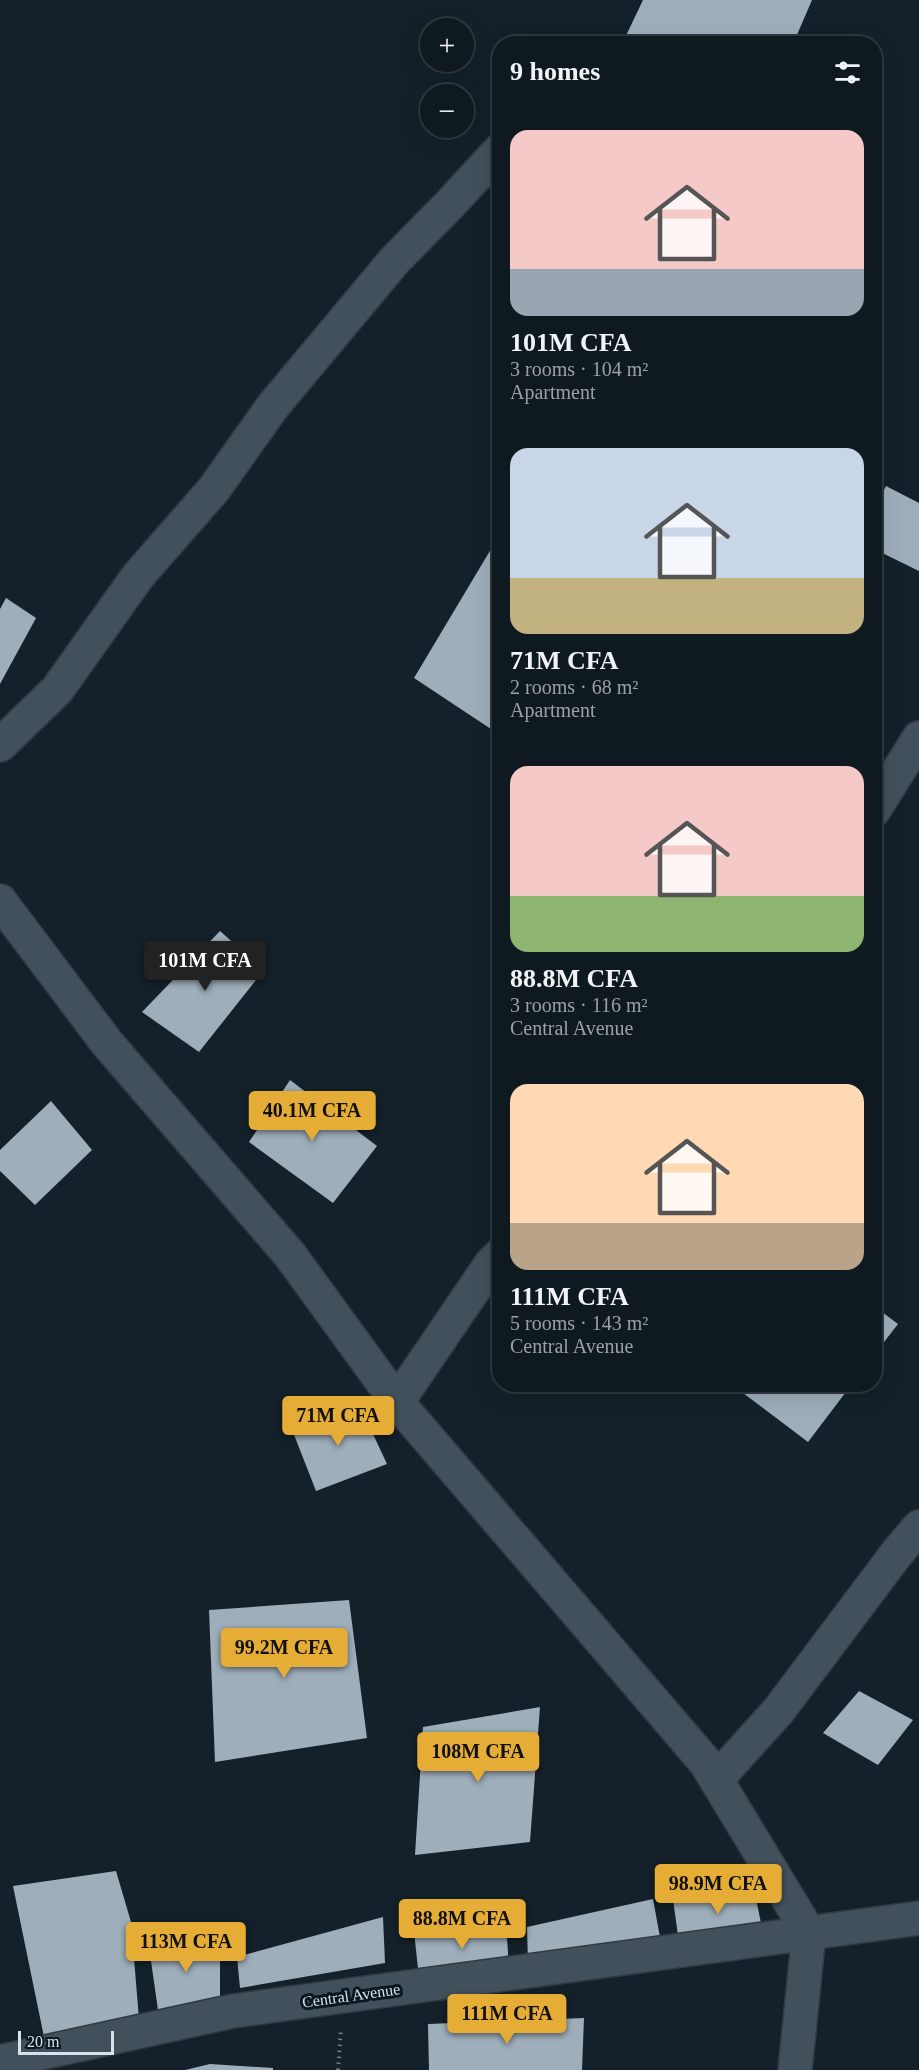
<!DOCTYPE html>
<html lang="en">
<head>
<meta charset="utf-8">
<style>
  :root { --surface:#0f1920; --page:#182229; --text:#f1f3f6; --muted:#9ba0a5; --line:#2f383e; --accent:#e5ad36 }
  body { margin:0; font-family:"Times New Roman",serif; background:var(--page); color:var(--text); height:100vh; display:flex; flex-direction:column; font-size:22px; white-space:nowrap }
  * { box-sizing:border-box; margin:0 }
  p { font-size:20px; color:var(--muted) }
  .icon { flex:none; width:33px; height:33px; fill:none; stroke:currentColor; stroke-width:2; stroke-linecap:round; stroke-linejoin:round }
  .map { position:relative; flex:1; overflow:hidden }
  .side { position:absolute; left:492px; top:36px; width:390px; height:1356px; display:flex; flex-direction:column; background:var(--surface); border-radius:24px; box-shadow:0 6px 24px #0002,0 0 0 2px var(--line) }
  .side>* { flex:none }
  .controls { position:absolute; left:420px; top:18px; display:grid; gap:12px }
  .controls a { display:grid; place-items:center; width:54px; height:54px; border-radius:50%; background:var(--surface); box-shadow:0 6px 24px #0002,0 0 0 2px var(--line); font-size:30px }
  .scale { position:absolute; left:18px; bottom:15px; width:96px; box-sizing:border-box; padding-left:6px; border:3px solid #d9e2e8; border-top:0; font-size:16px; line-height:21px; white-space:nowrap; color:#d9e2e8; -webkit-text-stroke:4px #0b1720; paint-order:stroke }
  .price { position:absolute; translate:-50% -51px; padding:0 14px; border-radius:6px; background:var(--accent); color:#111; font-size:20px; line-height:39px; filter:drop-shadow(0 2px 3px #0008) }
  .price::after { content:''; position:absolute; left:50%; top:36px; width:18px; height:14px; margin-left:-9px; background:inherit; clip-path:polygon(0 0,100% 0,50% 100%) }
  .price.active { background:#222; color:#fff }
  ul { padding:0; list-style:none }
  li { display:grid; align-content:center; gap:12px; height:318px; padding:0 18px }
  li span { display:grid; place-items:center; height:186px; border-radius:18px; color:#555 }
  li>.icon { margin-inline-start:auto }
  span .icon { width:108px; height:108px; fill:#fffc; stroke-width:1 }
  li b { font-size:26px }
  h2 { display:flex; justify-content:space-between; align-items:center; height:72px; padding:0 18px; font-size:26px }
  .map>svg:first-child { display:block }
</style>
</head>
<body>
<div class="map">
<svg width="919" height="2070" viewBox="0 0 919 2070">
  <rect width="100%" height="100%" fill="#14212a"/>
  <!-- building -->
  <path fill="#9eaebb" d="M643,0H812L793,44H622Z
    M886,486L919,503V571L874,549V510Z
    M500,534V735L414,678Z
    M6,598L36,618L0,684V609Z
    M220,931L264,970L199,1052L142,1012Z
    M290,1080L377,1146L333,1203L249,1142Z
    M51,1101L92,1150L35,1205L0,1171V1150Z
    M874,1306L898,1324L874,1355Z
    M731,1384H852L808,1442Z
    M359,1404L387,1464L316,1491L291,1427Z
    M349,1600L367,1738L215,1762L209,1610Z
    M859,1691L913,1720L878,1765L823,1733Z
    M540,1707L530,1842L415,1855L423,1727Z
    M116,1871L131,1922L139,2019L44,2037L13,1886Z
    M753,1884L763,1933L679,1943L673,1899Z
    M653,1899L662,1948L528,1964L527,1927Z
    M383,1917L385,1963L240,1988L237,1957Z
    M506,1923L509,1968L419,1978L414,1931Z
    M220,1939V1998L158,2010L149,1947Z
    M584,2018L582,2070H429L428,2024Z
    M210,2064L273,2068V2070H185Z"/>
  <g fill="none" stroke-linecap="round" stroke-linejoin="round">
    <!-- minor casing -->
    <g stroke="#313a41" stroke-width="36">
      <path id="minor" d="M0,745L57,690L138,576L214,489L273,406L395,260L451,203L500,150
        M874,810L919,738
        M0,901L107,1043L290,1255L397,1402L706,1763L809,1933L795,2070
        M397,1402L491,1264L500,1255
        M716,1780L779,1710L897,1553L919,1527
        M0,2062L233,2011L919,1918"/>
    </g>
    <!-- path -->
    <path stroke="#747f86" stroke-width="4" stroke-dasharray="1.5 4.5" stroke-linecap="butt" d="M338,2070L341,2029"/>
    <!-- minor -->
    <use href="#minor" stroke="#42505b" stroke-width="33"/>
  </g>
  <g text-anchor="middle" stroke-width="6" stroke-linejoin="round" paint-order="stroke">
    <!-- street labels -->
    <g font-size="16" fill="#d9e2e8" stroke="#0b1720">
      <text transform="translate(351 1995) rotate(-8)" y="6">Central Avenue</text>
    </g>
  </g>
</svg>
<div class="controls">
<a>+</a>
<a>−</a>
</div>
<div class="scale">20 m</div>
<b class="price active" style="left:205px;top:992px">101M CFA</b>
<b class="price" style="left:312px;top:1142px">40.1M CFA</b>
<b class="price" style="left:338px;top:1447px">71M CFA</b>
<b class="price" style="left:284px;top:1679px">99.2M CFA</b>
<b class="price" style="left:478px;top:1783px">108M CFA</b>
<b class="price" style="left:718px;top:1915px">98.9M CFA</b>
<b class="price" style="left:462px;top:1950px">88.8M CFA</b>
<b class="price" style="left:186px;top:1973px">113M CFA</b>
<b class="price" style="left:507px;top:2045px">111M CFA</b>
<section class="side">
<h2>9 homes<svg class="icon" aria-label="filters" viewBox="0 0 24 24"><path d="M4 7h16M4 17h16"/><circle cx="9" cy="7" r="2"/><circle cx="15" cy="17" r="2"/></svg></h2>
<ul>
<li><span style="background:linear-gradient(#f6c9c9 75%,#9aa5b1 0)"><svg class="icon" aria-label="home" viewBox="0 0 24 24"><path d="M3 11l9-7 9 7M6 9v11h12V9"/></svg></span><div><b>101M CFA</b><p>3 rooms · 104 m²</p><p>Apartment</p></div></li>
<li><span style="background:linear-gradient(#c9d6e8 70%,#c2b280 0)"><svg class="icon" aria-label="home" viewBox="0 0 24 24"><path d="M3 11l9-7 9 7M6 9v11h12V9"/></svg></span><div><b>71M CFA</b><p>2 rooms · 68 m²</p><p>Apartment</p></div></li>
<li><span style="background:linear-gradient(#f6c9c9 70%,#8fb573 0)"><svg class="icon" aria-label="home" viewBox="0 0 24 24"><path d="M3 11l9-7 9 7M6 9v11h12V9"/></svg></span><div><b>88.8M CFA</b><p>3 rooms · 116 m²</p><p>Central Avenue</p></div></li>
<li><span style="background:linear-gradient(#ffd9b3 75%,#b9a48a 0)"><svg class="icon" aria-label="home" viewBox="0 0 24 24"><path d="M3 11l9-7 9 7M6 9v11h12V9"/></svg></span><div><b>111M CFA</b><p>5 rooms · 143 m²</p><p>Central Avenue</p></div></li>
</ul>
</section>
</div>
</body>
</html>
